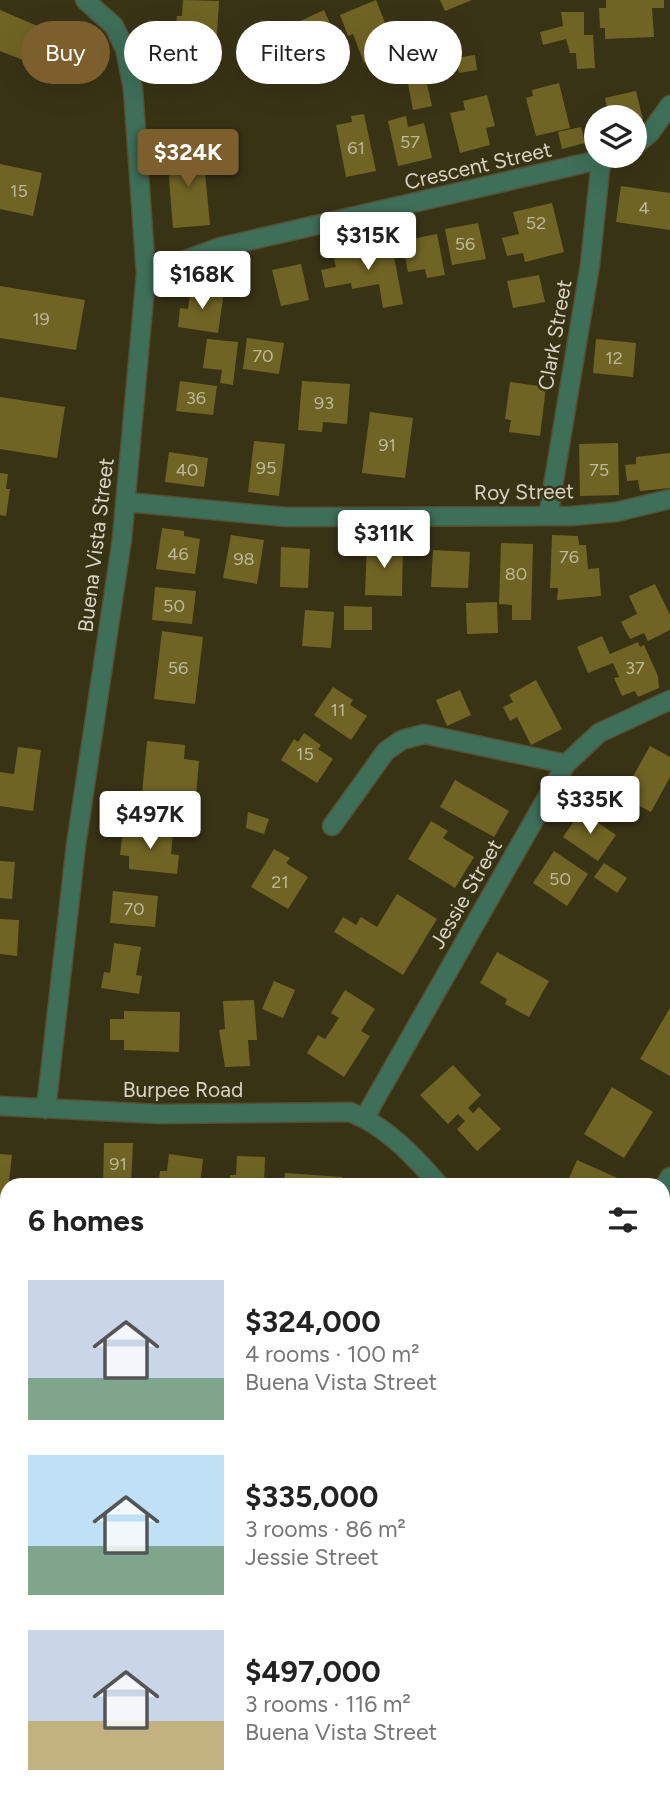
<!DOCTYPE html>
<html lang="en">
<head>
<meta charset="utf-8">
<style>
  :root { --surface:#fff; --page:#f6f6f6; --text:#222; --muted:#767676; --accent:#7d5e2d }
  body { margin:0; font-family:Figtree,sans-serif; background:var(--page); color:var(--text); height:100vh; display:flex; flex-direction:column; font-size:26px; white-space:nowrap }
  * { box-sizing:border-box; margin:0 }
  p { font-size:23px; color:var(--muted) }
  .icon { flex:none; width:38px; height:38px; fill:none; stroke:currentColor; stroke-width:2; stroke-linecap:round; stroke-linejoin:round }
  .map { position:relative; flex:1; overflow:hidden }
  .sheet { position:absolute; left:0px; top:1178px; width:670px; height:625px; display:flex; flex-direction:column; background:var(--surface); border-radius:21px 21px 0 0; box-shadow:0 7px 28px #0002 }
  .sheet>* { flex:none }
  .banner { position:absolute; left:21px; top:21px; width:628px; height:63px; display:flex; gap:14px }
  .tools { position:absolute; left:584px; top:105px; display:grid; gap:14px }
  .tools a { display:grid; place-items:center; width:63px; height:63px; border-radius:50%; background:var(--surface); box-shadow:0 7px 28px #0002; font-size:35px }
  .price { position:absolute; translate:-50% -60px; padding:0 16px; border-radius:7px; background:#fff; color:#222; font-size:23px; line-height:46px; filter:drop-shadow(0 2px 4px #0008) }
  .price::after { content:''; position:absolute; left:50%; top:42px; width:21px; height:16px; margin-left:-10px; background:inherit; clip-path:polygon(0 0,100% 0,50% 100%) }
  .price.on { background:var(--accent); color:#fff }
  ul { padding:0; list-style:none }
  li { display:flex; align-items:center; gap:21px; height:175px; padding:0 28px }
  li span { display:grid; place-items:center; flex:none; width:196px; height:140px; border-radius:0px; color:#555 }
  li>.icon { margin-inline-start:auto }
  span .icon { width:84px; height:84px; fill:#fffc; stroke-width:1 }
  li b { font-size:30px }
  h2 { display:flex; justify-content:space-between; align-items:center; height:84px; padding:0 28px; font-size:30px }
  .pill { padding:0 24px; border-radius:32px; background:var(--surface); box-shadow:0 7px 28px #0002; font-size:24px; line-height:63px }
  .pill.on { background:var(--accent); color:#fff }
  .map>svg:first-child { display:block }
</style>
</head>
<body>
<div class="map">
<svg width="670" height="1802" viewBox="0 0 670 1802">
  <rect width="100%" height="100%" fill="#393316"/>
  <!-- green -->
  <path fill="#33512c" d="M0,1383L7,1384V1796H663V1623L670,1640V1802H0Z"/>
  <!-- building -->
  <path fill="#706424" d="M183,0L219,1L216,48L181,46L182,28H176L177,16H182Z
    M376,0L396,50L364,63L353,34L348,36L340,15Z
    M440,0H472L445,11Z
    M606,0H664V8H652L654,37L605,39V28H600L599,8H606Z
    M0,10L47,30L33,64L0,51Z
    M324,10L339,43L313,55L298,22Z
    M561,12H584V35H593L595,68L577,69L576,53H570L566,39L543,45L540,32L563,26Z
    M475,55L477,70L459,73L456,58Z
    M425,75L432,106L413,110L407,79Z
    M559,83L570,128L536,136L526,98L533,96L532,90Z
    M636,91L643,120L609,117L605,98Z
    M487,95L495,126L486,128L490,145L460,153L450,113L465,110L463,101Z
    M364,114L376,171L346,177L336,125L352,122L351,116Z
    M406,116L408,127L424,123L432,158L398,166L388,121Z
    M581,127L585,143L562,149L558,132Z
    M203,150L210,225L173,228L167,154Z
    M0,164L42,173L33,216L0,209Z
    M621,186L670,193V230L616,222Z
    M552,203L564,252L525,262L523,253L507,256L502,238L519,234L513,212Z
    M478,223L486,259L452,265L445,229Z
    M437,234L445,275L427,278L425,269L408,272L405,257L415,255L412,239Z
    M391,241L403,304L383,308L379,284L352,289L351,283L325,288L321,270L336,267L333,256Z
    M301,264L309,300L281,306L272,270Z
    M539,275L545,302L513,308L507,281Z
    M0,286L85,300L76,350L0,338Z
    M191,287L224,292L218,333L178,327L180,308L188,309Z
    M247,338L284,343L279,374L243,369Z
    M207,339L238,342L233,385L220,383L222,370L203,368Z
    M596,339L636,343L633,377L593,373Z
    M180,381L217,386L213,415L176,411Z
    M302,381L350,384L347,424L323,422L322,432L298,430Z
    M510,382L546,387L540,436L509,432L511,420L505,419Z
    M0,397L65,407L57,458L0,449Z
    M370,412L413,418L405,478L362,473Z
    M254,441L285,444L279,496L248,492Z
    M618,443L619,495L580,496L579,444Z
    M169,452L208,458L204,487L165,482Z
    M670,453V488L640,491L638,480L627,481L625,465L636,464V457Z
    M0,473L8,474L6,489H10L6,516L0,515Z
    M162,528L184,531V536L200,539L195,574L156,569Z
    M231,535L264,540L257,584L223,578Z
    M552,535L578,536L579,545H586L588,569L599,568L601,596L557,600L558,588H550Z
    M367,543L403,544L402,596L365,595Z
    M501,543L533,544L531,620H512V605L499,604Z
    M281,547L310,549L308,588L280,587Z
    M433,550L470,552L468,588L431,587Z
    M655,584L670,615V630L648,641L644,633L630,639L621,622L637,614L629,596Z
    M155,587L196,591L192,624L152,620Z
    M497,602L498,633L467,634L466,603Z
    M344,606L372,607V630H344Z
    M305,610L334,612L331,648L302,646Z
    M162,631L203,637L195,704L154,699Z
    M602,636L610,654L638,642L640,647L644,645L658,676L659,688L638,697L635,691L622,696L614,678L619,677L613,663L588,673L577,647Z
    M536,680L562,729L531,745L517,717L510,721L503,707L513,702L509,695Z
    M333,687L353,700L350,705L367,716L351,740L314,715Z
    M460,690L471,715L447,726L436,700Z
    M304,733L321,745L318,749L333,759L317,783L281,760L294,739L298,742Z
    M147,741L185,745L184,759L199,761L196,795L179,793V798L142,794Z
    M650,746L670,757V777L651,812L617,794L626,778L631,780Z
    M18,747L41,750L33,811L0,806V772L14,774Z
    M455,780L509,811L494,837L440,807Z
    M581,811L616,835L598,861L563,837Z
    M248,812L269,819L264,834L246,828Z
    M431,821L448,831L443,838L474,857L455,888L408,859Z
    M123,829L173,833L171,854L179,855L177,874L129,869V856L120,855Z
    M274,849L290,858L286,863L308,877L288,909L251,887Z
    M554,851L588,874L567,906L533,883Z
    M0,861L15,862L12,899L0,898Z
    M604,863L627,878L617,893L594,877Z
    M113,891L158,896L155,927L110,923Z
    M397,894L437,919L403,975L334,932L343,917L356,925L361,917L377,927Z
    M0,919L19,920L17,956L0,954Z
    M114,943L141,947L136,975L142,976L139,994L101,988L104,972L110,973Z
    M497,952L549,981L529,1017L505,1004L507,999L480,983Z
    M274,981L295,990L283,1018L262,1009Z
    M345,990L375,1009L361,1031L370,1036L344,1077L307,1053L318,1035L325,1039L339,1018L331,1013Z
    M254,1000L257,1040H248L250,1066L225,1067L219,1030L225,1029L223,1001Z
    M670,1008V1076L640,1059Z
    M124,1011L180,1012L179,1052L124,1050V1040H110V1019H124Z
    M453,1065L481,1095L468,1108L473,1113L479,1107L501,1129L477,1151L457,1129L465,1121L458,1114L448,1124L420,1095Z
    M612,1087L653,1112L624,1158L584,1134Z
    M104,1143H133L131,1185H103Z
    M0,1154L12,1155L7,1198L0,1197Z
    M169,1154L203,1159L200,1185H158L160,1171H167Z
    M237,1156L265,1157L264,1185H229L230,1175H236Z
    M577,1160L622,1180L620,1185H566Z
    M285,1173L342,1177V1185H284Z
    M663,1454L670,1459V1496L663,1504Z"/>
  <g fill="none" stroke-linecap="round" stroke-linejoin="round">
    <!-- minor casing -->
    <g stroke="#555035" stroke-width="21">
      <path id="minor" d="M635,145L650,133L670,105
        M146,274L221,247L616,156
        M126,502L286,517L571,516L616,512L670,499
        M548,516L590,265L601,160
        M332,826L386,751L402,740L424,734L566,764
        M0,1106L159,1114L350,1112C386,1126 414,1156 439,1185
        M46,1109L76,845L122,539L146,274L133,89L125,49L114,26L85,0
        M365,1117L566,764L599,733L670,700
        M663,1188L670,1177
        M663,1385L670,1390"/>
    </g>
    <!-- minor -->
    <use href="#minor" stroke="#3e6f59" stroke-width="18"/>
  </g>
  <g text-anchor="middle" stroke-width="5" stroke-linejoin="round" paint-order="stroke">
    <!-- number labels -->
    <g font-size="18" fill="#bdb89b">
      <text x="410" y="148">57</text>
      <text x="356" y="154">61</text>
      <text x="19" y="197">15</text>
      <text x="644" y="214">4</text>
      <text x="536" y="229">52</text>
      <text x="465" y="250">56</text>
      <text x="41" y="325">19</text>
      <text x="263" y="362">70</text>
      <text x="614" y="364">12</text>
      <text x="196" y="404">36</text>
      <text x="324" y="409">93</text>
      <text x="387" y="451">91</text>
      <text x="266" y="474">95</text>
      <text x="187" y="476">40</text>
      <text x="599" y="476">75</text>
      <text x="178" y="560">46</text>
      <text x="569" y="563">76</text>
      <text x="244" y="565">98</text>
      <text x="516" y="580">80</text>
      <text x="174" y="612">50</text>
      <text x="178" y="674">56</text>
      <text x="635" y="674">37</text>
      <text x="338" y="716">11</text>
      <text x="305" y="760">15</text>
      <text x="560" y="885">50</text>
      <text x="280" y="888">21</text>
      <text x="134" y="915">70</text>
      <text x="118" y="1170">91</text>
    </g>
    <!-- street labels -->
    <g font-size="21" fill="#d7d4c3" stroke="#393316">
      <text transform="translate(478 166) rotate(-13)" y="7">Crescent Street</text>
      <text transform="translate(555 335) rotate(-80)" y="7">Clark Street</text>
      <text transform="translate(524 492) rotate(-1)" y="7">Roy Street</text>
      <text transform="translate(96 545) rotate(-83)" y="7">Buena Vista Street</text>
      <text transform="translate(466 894) rotate(-60)" y="7">Jessie Street</text>
      <text x="183" y="1097">Burpee Road</text>
    </g>
  </g>
</svg>
<div class="tools">
<a><svg class="icon" aria-label="layers" viewBox="0 0 24 24"><path d="M12 4l9 5-9 5-9-5zM3 14l9 5 9-5"/></svg></a>
</div>
<b class="price on" style="left:188px;top:189px">$324K</b>
<b class="price" style="left:368px;top:272px">$315K</b>
<b class="price" style="left:202px;top:311px">$168K</b>
<b class="price" style="left:384px;top:570px">$311K</b>
<b class="price" style="left:590px;top:836px">$335K</b>
<b class="price" style="left:150px;top:851px">$497K</b>
<div class="banner">
<a class="pill on">Buy</a>
<a class="pill">Rent</a>
<a class="pill">Filters</a>
<a class="pill">New</a>
</div>
<section class="sheet">
<h2>6 homes<svg class="icon" aria-label="filters" viewBox="0 0 24 24"><path d="M4 7h16M4 17h16"/><circle cx="9" cy="7" r="2"/><circle cx="15" cy="17" r="2"/></svg></h2>
<ul>
<li><span style="background:linear-gradient(#c9d6e8 70%,#7fa58c 0)"><svg class="icon" aria-label="home" viewBox="0 0 24 24"><path d="M3 11l9-7 9 7M6 9v11h12V9"/></svg></span><div><b>$324,000</b><p>4 rooms · 100 m²</p><p>Buena Vista Street</p></div></li>
<li><span style="background:linear-gradient(#bfe0f5 65%,#7fa58c 0)"><svg class="icon" aria-label="home" viewBox="0 0 24 24"><path d="M3 11l9-7 9 7M6 9v11h12V9"/></svg></span><div><b>$335,000</b><p>3 rooms · 86 m²</p><p>Jessie Street</p></div></li>
<li><span style="background:linear-gradient(#c9d6e8 65%,#c2b280 0)"><svg class="icon" aria-label="home" viewBox="0 0 24 24"><path d="M3 11l9-7 9 7M6 9v11h12V9"/></svg></span><div><b>$497,000</b><p>3 rooms · 116 m²</p><p>Buena Vista Street</p></div></li>
</ul>
</section>
</div>
</body>
</html>
